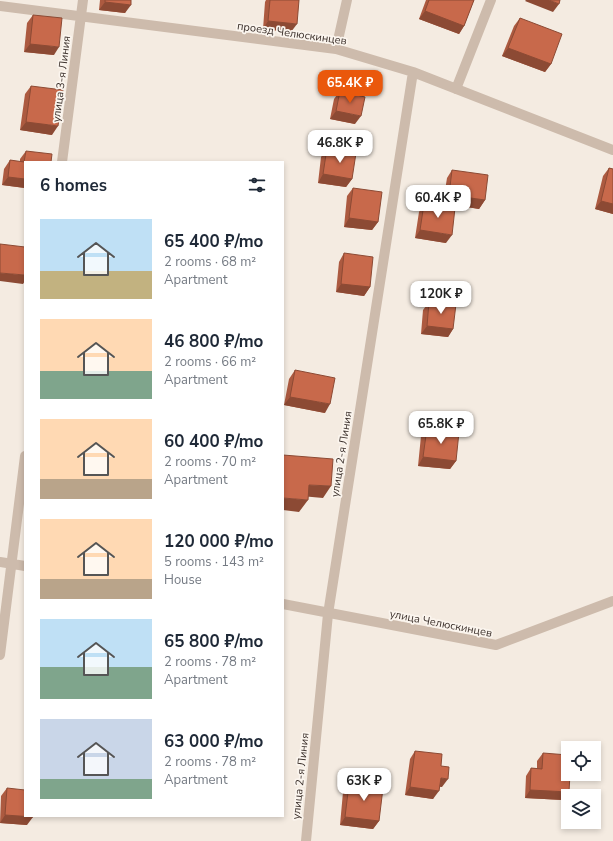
<!DOCTYPE html>
<html lang="en">
<head>
<meta charset="utf-8">
<style>
  :root { --surface:#fff; --page:#f6f6f7; --text:#1f2937; --muted:#747a83; --accent:#ea580c }
  body { margin:0; font-family:"Nunito Sans",sans-serif; background:var(--page); color:var(--text); height:100vh; display:flex; flex-direction:column; font-size:15px; white-space:nowrap }
  * { box-sizing:border-box; margin:0 }
  p { font-size:13px; color:var(--muted) }
  .icon { flex:none; width:22px; height:22px; fill:none; stroke:currentColor; stroke-width:2; stroke-linecap:round; stroke-linejoin:round }
  .map { position:relative; flex:1; overflow:hidden }
  .side { position:absolute; left:24px; top:161px; width:260px; height:656px; display:flex; flex-direction:column; background:var(--surface); border-radius:0px; box-shadow:0 2px 6px #0003 }
  .side>* { flex:none }
  .controls { position:absolute; left:561px; top:741px; display:grid; gap:8px }
  .controls a { display:grid; place-items:center; width:40px; height:40px; border-radius:0px; background:var(--surface); box-shadow:0 2px 6px #0003; font-size:20px }
  .price { position:absolute; translate:-50% -34px; padding:0 9px; border-radius:8px; background:#fff; color:#222; font-size:13px; line-height:26px; filter:drop-shadow(0 1px 2px #0008) }
  .price::after { content:''; position:absolute; left:50%; top:24px; width:12px; height:9px; margin-left:-6px; background:inherit; clip-path:polygon(0 0,100% 0,50% 100%) }
  .price.current { background:var(--accent); color:#fff }
  ul { padding:0; list-style:none }
  li { display:flex; align-items:center; gap:12px; height:100px; padding:0 16px }
  li span { display:grid; place-items:center; flex:none; width:112px; height:80px; border-radius:0px; color:#555 }
  li>.icon { margin-inline-start:auto }
  span .icon { width:48px; height:48px; fill:#fffc; stroke-width:1 }
  li b { font-size:17px }
  h2 { display:flex; justify-content:space-between; align-items:center; height:48px; padding:0 16px; font-size:17px }
  .map>svg:first-child { display:block }
</style>
</head>
<body>
<div class="map">
<svg width="613" height="841" viewBox="0 0 613 841">
  <rect width="100%" height="100%" fill="#f4ebe1"/>
  <g fill="none" stroke-linecap="round" stroke-linejoin="round">
    <!-- minor -->
    <path stroke="#cdbbac" stroke-width="10" d="M0,6L336,49L413,72L613,150
      M336,49L347,0
      M456,89L491,0
      M62,162L83,0
      M0,562L25,566
      M283,604L496,645L613,601
      M0,655L25,456
      M306,841L328,614L413,72"/>
  </g>
  <!-- wall -->
  <path fill="#ac5a40" d="M100,0H131L125,13L99,10Z
    M266,0H299L291,32L263,29L265,2Z
    M426,0H474L464,26L459,34L419,19Z
    M33,15L54,55L24,52L27,23Z
    M520,18L551,64L545,72L502,56L514,26Z
    M31,86L52,135L20,130L25,94Z
    M340,91L355,124L330,119L334,99Z
    M327,148L352,179L346,187L318,183L321,157Z
    M26,151L25,162V188L2,185L4,169L10,160L20,162V159Z
    M609,168L613,169V214L595,209L603,176Z
    M452,170L485,200L479,209L443,203L447,178Z
    M353,188L378,222L372,230L344,227L347,196Z
    M424,204L446,243L415,238L419,212Z
    M344,253L370,287L364,296L336,292L339,262Z
    M429,302L453,329L448,337L421,334L423,310Z
    M295,370L325,413L284,405L289,379Z
    M427,428L456,461L450,469L418,466L421,436Z
    M415,751L441,766L442,787L439,786L433,799L405,795L410,759Z
    M543,753L563,800L525,798L526,776L531,768H537V761Z
    M349,784L379,821L373,829L340,825L343,792Z
    M7,788L27,825L0,823L1,796Z"/>
  <!-- shaded-wall -->
  <path fill="#8c4a34" d="M526,0H549L559,4L553,12L525,1Z
    M105,2L131,5L125,13L99,10Z
    M425,11L464,26L459,34L419,19Z
    M268,21L297,24L291,32L263,29Z
    M30,44L59,47L54,55L24,52Z
    M508,48L551,64L545,72L502,56Z
    M336,111L361,116L355,124L330,119Z
    M26,122L58,126L52,135L20,130Z
    M323,174L352,179L346,187L318,183Z
    M8,177L25,179V188L2,185Z
    M449,195L485,200L479,209L443,203Z
    M601,201L613,204V214L595,209Z
    M349,218L378,222L372,230L344,227Z
    M420,230L452,235L446,243L415,238Z
    M0,273L25,275V281L23,284L0,281Z
    M341,284L370,287L364,296L336,292Z
    M427,326L453,329L448,337L421,334Z
    M290,397L330,404L325,413L284,405Z
    M423,457L456,461L450,469L418,466Z
    M309,485L331,486L323,498L301,496Z
    M283,498L308,500L299,512L283,510Z
    M441,778L448,779L442,787L435,786Z
    M410,787L439,791L433,799L405,795Z
    M530,790L569,792L563,800L525,798Z
    M5,815L33,817L27,825L0,823Z
    M345,817L379,821L373,829L340,825Z"/>
  <!-- building -->
  <path fill="#c8694b" stroke="#8c4a34" d="M105,0H131V5L105,2Z
    M270,0H299L297,24L268,21Z
    M429,0H474L464,26L425,11Z
    M549,0H560L559,4Z
    M33,15L62,18L59,47L30,44Z
    M520,18L562,34L551,64L508,48Z
    M31,86L63,90L58,126L26,122Z
    M340,91L365,97L361,116L336,111Z
    M327,148L356,153L352,179L323,174Z
    M26,151L52,154L51,162H25V179L8,177L10,160L24,162Z
    M609,168L613,169V204L601,201Z
    M452,170L488,175L485,200L449,195Z
    M353,188L382,192L378,222L349,218Z
    M424,204L455,208L452,235L420,230Z
    M0,244L25,247V275L0,273Z
    M344,253L373,257L370,287L341,284Z
    M429,302L456,304L453,329L427,326Z
    M295,370L335,378L330,404L290,397Z
    M427,428L459,432L456,461L423,457Z
    M283,455L333,459L331,486L309,485L308,500L283,498Z
    M415,751L442,754L441,766L449,767L448,779L441,778L439,791L410,787Z
    M543,753L568,755V774H570L569,792L530,790L531,768L542,769Z
    M349,784L383,788L379,821L345,817Z
    M7,788L25,790V816H33V817L5,815Z"/>
  <g text-anchor="middle" stroke-width="3.5" stroke-linejoin="round" paint-order="stroke">
    <!-- street labels -->
    <g font-size="11" fill="#3b302b" stroke="#fbf5ee">
      <text transform="translate(292 33) rotate(8)" y="4">проезд Челюскинцев</text>
      <text transform="translate(61 79) rotate(-83)" y="4">улица 3-я Линия</text>
      <text transform="translate(341 454) rotate(-81)" y="4">улица 2-я Линия</text>
      <text transform="translate(441 623) rotate(11)" y="4">улица Челюскинцев</text>
      <text transform="translate(300 776) rotate(-84)" y="4">улица 2-я Линия</text>
    </g>
  </g>
</svg>
<div class="controls">
<a><svg class="icon" aria-label="locate" viewBox="0 0 24 24"><circle cx="12" cy="12" r="6"/><path d="M12 2v4M12 18v4M2 12h4M18 12h4"/></svg></a>
<a><svg class="icon" aria-label="layers" viewBox="0 0 24 24"><path d="M12 4l9 5-9 5-9-5zM3 14l9 5 9-5"/></svg></a>
</div>
<b class="price current" style="left:350px;top:104px">65.4K ₽</b>
<b class="price" style="left:340px;top:164px">46.8K ₽</b>
<b class="price" style="left:438px;top:219px">60.4K ₽</b>
<b class="price" style="left:441px;top:315px">120K ₽</b>
<b class="price" style="left:441px;top:445px">65.8K ₽</b>
<b class="price" style="left:364px;top:802px">63K ₽</b>
<section class="side">
<h2>6 homes<svg class="icon" aria-label="filters" viewBox="0 0 24 24"><path d="M4 7h16M4 17h16"/><circle cx="9" cy="7" r="2"/><circle cx="15" cy="17" r="2"/></svg></h2>
<ul>
<li><span style="background:linear-gradient(#bfe0f5 65%,#c2b280 0)"><svg class="icon" aria-label="home" viewBox="0 0 24 24"><path d="M3 11l9-7 9 7M6 9v11h12V9"/></svg></span><div><b>65 400 ₽/mo</b><p>2 rooms · 68 m²</p><p>Apartment</p></div></li>
<li><span style="background:linear-gradient(#ffd9b3 65%,#7fa58c 0)"><svg class="icon" aria-label="home" viewBox="0 0 24 24"><path d="M3 11l9-7 9 7M6 9v11h12V9"/></svg></span><div><b>46 800 ₽/mo</b><p>2 rooms · 66 m²</p><p>Apartment</p></div></li>
<li><span style="background:linear-gradient(#ffd9b3 75%,#b9a48a 0)"><svg class="icon" aria-label="home" viewBox="0 0 24 24"><path d="M3 11l9-7 9 7M6 9v11h12V9"/></svg></span><div><b>60 400 ₽/mo</b><p>2 rooms · 70 m²</p><p>Apartment</p></div></li>
<li><span style="background:linear-gradient(#ffd9b3 75%,#b9a48a 0)"><svg class="icon" aria-label="home" viewBox="0 0 24 24"><path d="M3 11l9-7 9 7M6 9v11h12V9"/></svg></span><div><b>120 000 ₽/mo</b><p>5 rooms · 143 m²</p><p>House</p></div></li>
<li><span style="background:linear-gradient(#bfe0f5 60%,#7fa58c 0)"><svg class="icon" aria-label="home" viewBox="0 0 24 24"><path d="M3 11l9-7 9 7M6 9v11h12V9"/></svg></span><div><b>65 800 ₽/mo</b><p>2 rooms · 78 m²</p><p>Apartment</p></div></li>
<li><span style="background:linear-gradient(#c9d6e8 75%,#7fa58c 0)"><svg class="icon" aria-label="home" viewBox="0 0 24 24"><path d="M3 11l9-7 9 7M6 9v11h12V9"/></svg></span><div><b>63 000 ₽/mo</b><p>2 rooms · 78 m²</p><p>Apartment</p></div></li>
</ul>
</section>
</div>
</body>
</html>
